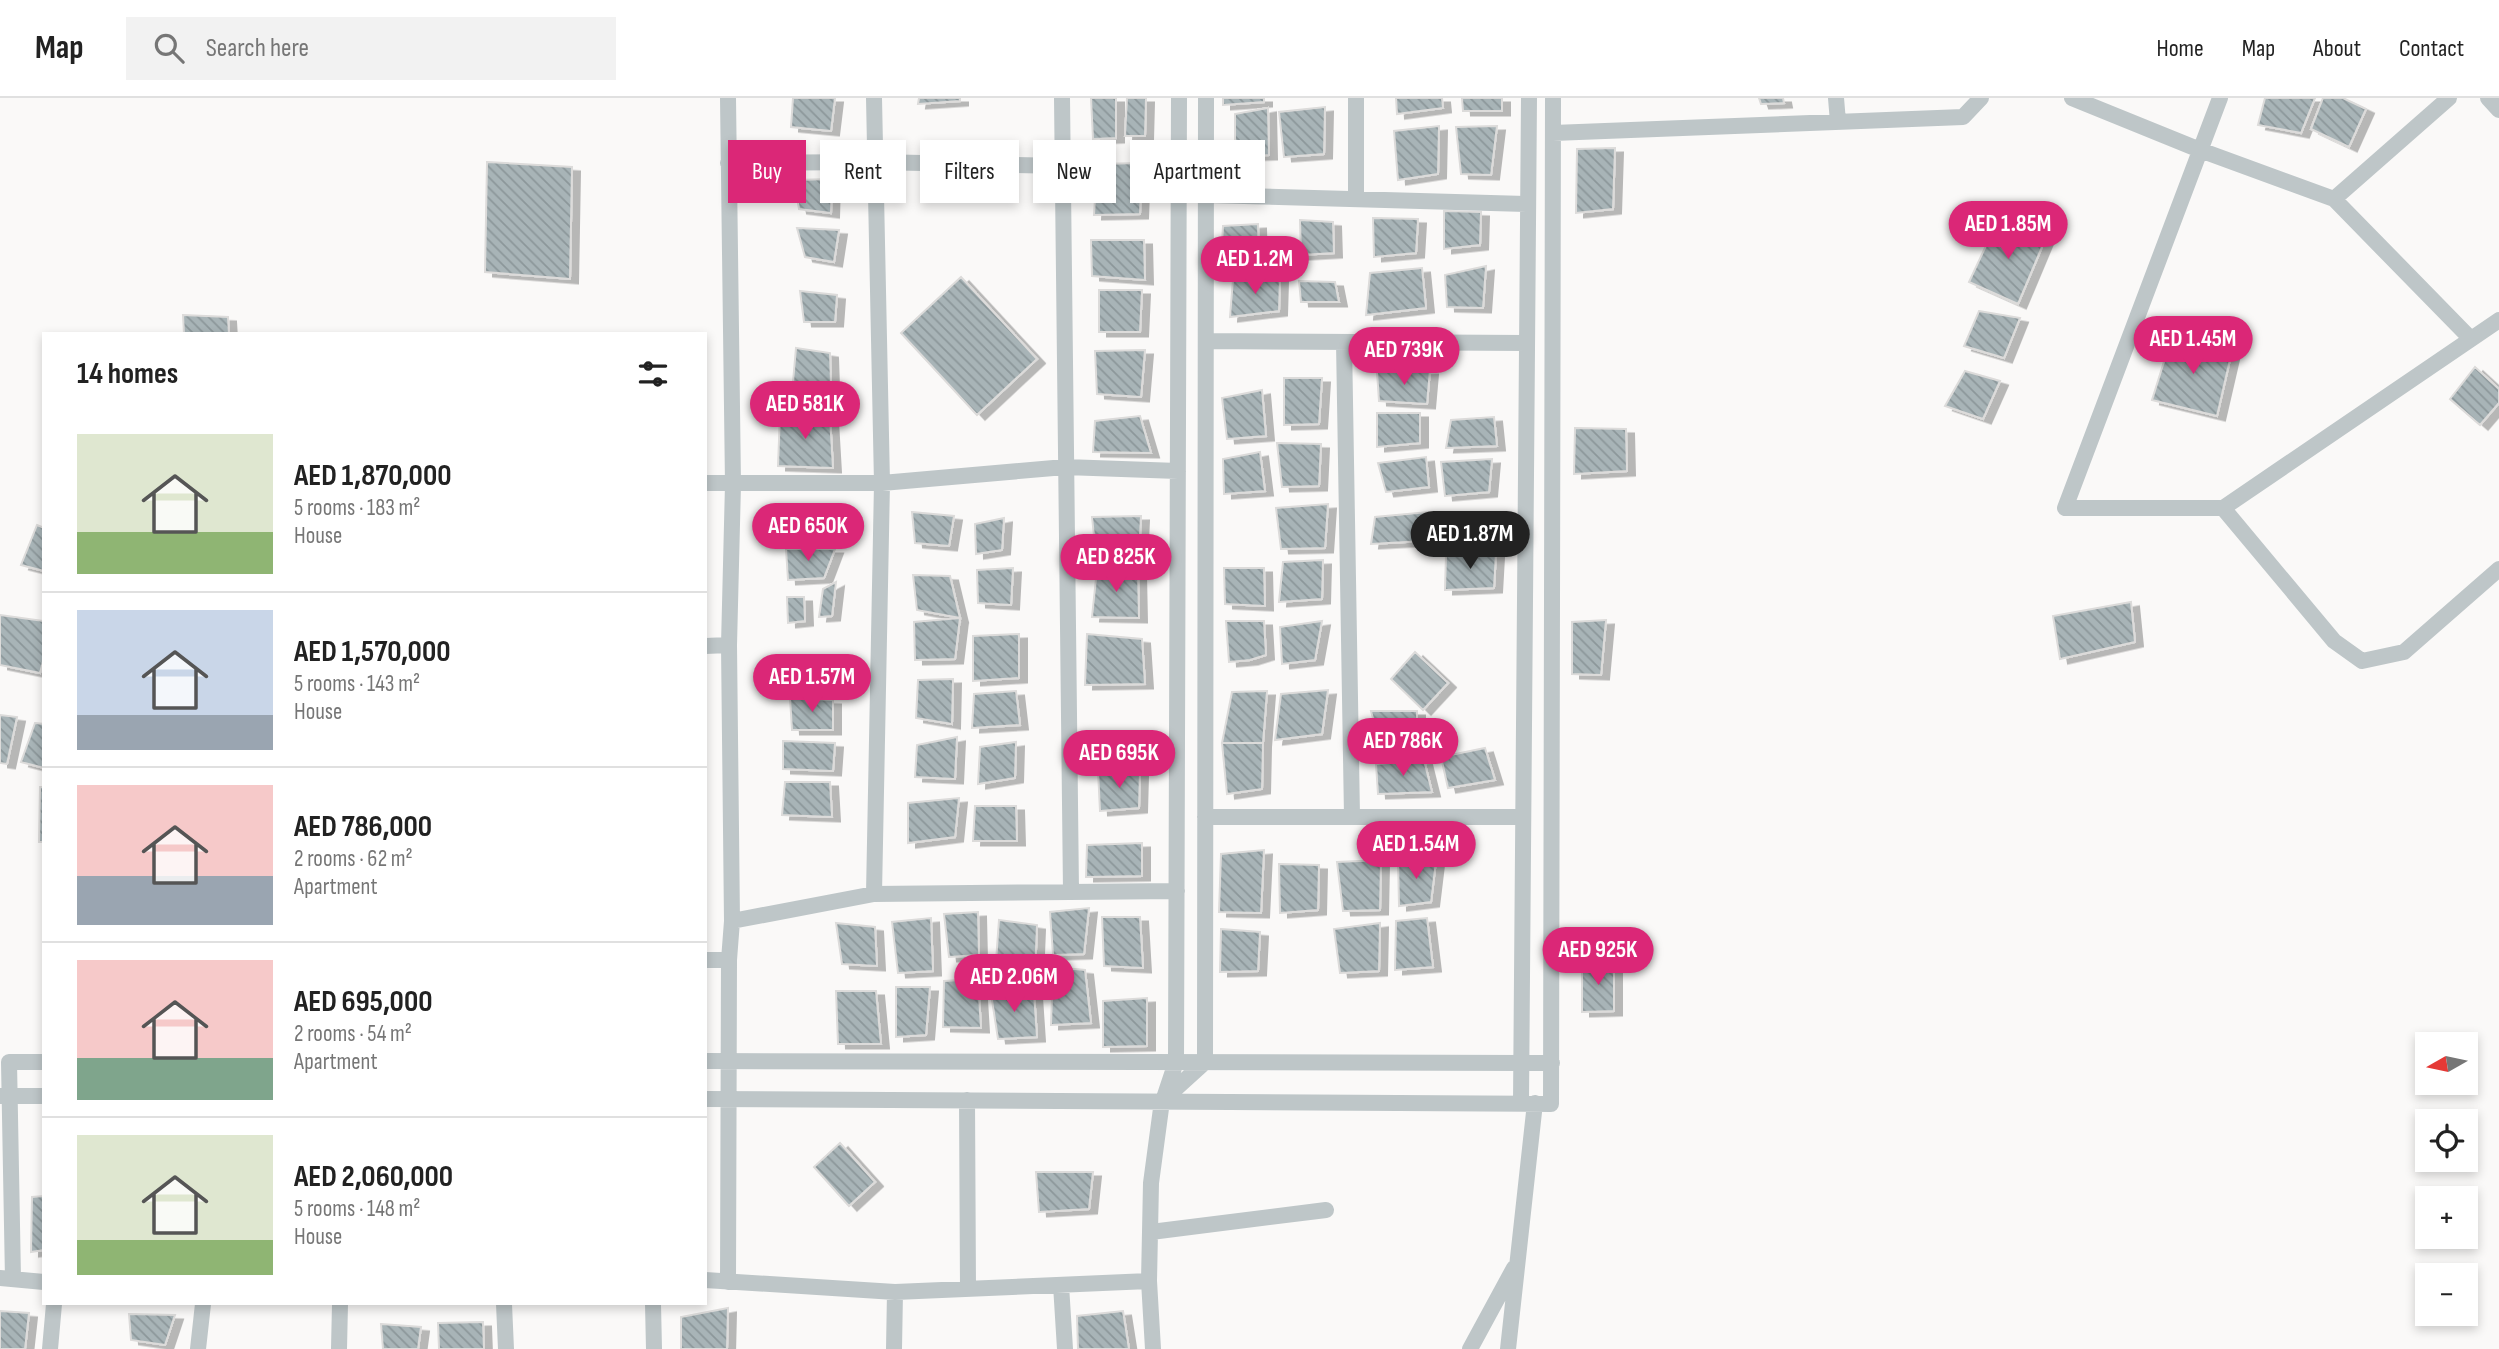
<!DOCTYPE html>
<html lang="en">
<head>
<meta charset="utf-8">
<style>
  :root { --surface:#fff; --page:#f2f2f2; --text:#222; --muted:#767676; --line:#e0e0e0; --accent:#db2777 }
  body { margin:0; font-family:"Sofia Sans Condensed",sans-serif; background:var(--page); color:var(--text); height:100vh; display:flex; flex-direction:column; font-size:26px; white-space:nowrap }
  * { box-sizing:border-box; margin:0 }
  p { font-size:23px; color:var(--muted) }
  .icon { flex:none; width:38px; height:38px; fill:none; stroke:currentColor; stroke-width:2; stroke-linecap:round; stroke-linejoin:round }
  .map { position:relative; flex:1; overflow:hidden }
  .drawer { position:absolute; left:42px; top:234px; width:665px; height:973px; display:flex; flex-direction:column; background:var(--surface); border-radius:0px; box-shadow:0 4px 10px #0003 }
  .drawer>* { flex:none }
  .guide { position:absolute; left:728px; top:42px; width:665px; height:63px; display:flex; gap:14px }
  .needle { width:46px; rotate:261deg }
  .controls { position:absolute; left:2415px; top:934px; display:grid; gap:14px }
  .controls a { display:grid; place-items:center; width:63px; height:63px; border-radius:0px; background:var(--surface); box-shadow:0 4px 10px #0003; font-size:35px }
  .price { position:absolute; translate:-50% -60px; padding:0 16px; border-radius:24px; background:var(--accent); color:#fff; font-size:23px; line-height:46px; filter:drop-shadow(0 2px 4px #0008) }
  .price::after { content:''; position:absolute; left:50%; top:42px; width:21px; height:16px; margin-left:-10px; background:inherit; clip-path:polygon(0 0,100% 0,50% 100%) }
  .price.selected { background:#222; color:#fff }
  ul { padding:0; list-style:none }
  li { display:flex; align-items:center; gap:21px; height:175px; padding:0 35px }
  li+li { border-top:2px solid var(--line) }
  li span { display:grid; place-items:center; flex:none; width:196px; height:140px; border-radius:0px; color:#555 }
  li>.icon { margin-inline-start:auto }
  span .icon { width:84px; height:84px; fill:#fffc; stroke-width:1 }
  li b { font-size:30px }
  h2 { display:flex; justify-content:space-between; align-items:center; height:84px; padding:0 35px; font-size:30px }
  .pill { padding:0 24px; border-radius:0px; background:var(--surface); box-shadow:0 4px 10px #0003; font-size:24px; line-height:63px }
  .pill.selected { background:var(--accent); color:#fff }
  header { display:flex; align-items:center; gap:42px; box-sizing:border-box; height:98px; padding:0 35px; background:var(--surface); border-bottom:2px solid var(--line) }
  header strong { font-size:33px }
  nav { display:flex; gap:38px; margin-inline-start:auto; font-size:24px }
  .search { width:490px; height:63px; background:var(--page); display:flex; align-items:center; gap:18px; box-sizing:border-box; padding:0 24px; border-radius:0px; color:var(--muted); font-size:26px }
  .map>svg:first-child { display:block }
</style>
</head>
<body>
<header>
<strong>Map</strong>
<div class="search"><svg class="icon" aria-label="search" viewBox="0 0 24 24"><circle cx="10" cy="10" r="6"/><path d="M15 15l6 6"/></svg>Search here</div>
<nav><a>Home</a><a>Map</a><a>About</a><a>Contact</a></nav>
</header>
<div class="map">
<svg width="2499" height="1251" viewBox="0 0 2499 1251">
  <defs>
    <pattern id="building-back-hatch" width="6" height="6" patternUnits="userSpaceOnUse" patternTransform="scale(1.75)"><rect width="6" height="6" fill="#a8b4b7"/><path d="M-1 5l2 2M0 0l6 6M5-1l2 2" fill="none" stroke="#8c979a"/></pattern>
    <filter id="shadow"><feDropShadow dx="8" dy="4.5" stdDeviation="0" flood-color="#0004"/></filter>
  </defs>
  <rect width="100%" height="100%" fill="#faf9f8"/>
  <!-- building -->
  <path fill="url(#building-back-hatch)" stroke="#dcdbda" stroke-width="2" filter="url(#shadow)" d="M793,0H835L831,33L791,29Z
    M919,0H960V3L918,6Z
    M1091,0H1116V40L1093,41Z
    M1127,0H1146L1145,38H1125Z
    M1223,0H1264V4L1223,7Z
    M1396,0H1442L1443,10L1397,16Z
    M1462,0H1502V13H1463Z
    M1759,0H1783L1784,5L1761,6Z
    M2265,0H2315L2301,35L2258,27Z
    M2323,0H2343L2366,11L2349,49L2311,31Z
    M1325,9L1324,56L1284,59L1279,14Z
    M1268,10L1269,57L1235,58V16Z
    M1439,28L1438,76L1398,82L1394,33Z
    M1497,28L1491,77L1461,76L1456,29Z
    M1615,50L1613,111L1576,115L1577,51Z
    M487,64L572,69L570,181L485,174Z
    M1142,65L1140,116L1094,117L1097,66Z
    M832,81L831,115L799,111L794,82Z
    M1444,113L1481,114L1480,147L1444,151Z
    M1373,120L1418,121L1416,155L1374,159Z
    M1300,122L1333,124L1334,155L1301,157Z
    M1998,122L2047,137L2018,206L1969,184Z
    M1258,126L1259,165L1221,164L1223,128Z
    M797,130L839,132L834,164L805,159Z
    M1091,142H1144L1145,182L1092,178Z
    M1486,168L1483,210L1447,209L1445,177Z
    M1422,170L1426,210L1366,217L1370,175Z
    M961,179L1037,261L977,317L901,235Z
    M1280,179L1279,213L1230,219L1233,181Z
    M1299,183L1335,184L1339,204H1301Z
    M1099,192H1142L1140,234H1099Z
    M800,193L837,197L835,224H804Z
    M1979,213L2020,220L2004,260L1964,248Z
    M183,217L228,219L229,236H184Z
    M2172,238L2232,253L2217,318L2152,302Z
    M796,250L830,255L831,285L793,284Z
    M1145,252L1141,299L1097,296L1095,253Z
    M2475,269L2499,291V305L2480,327L2450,301Z
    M1430,272L1427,306L1379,303L1377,274Z
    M1965,273L2000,283L1983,321L1945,308Z
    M1284,280H1322L1319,326L1284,327Z
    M1262,292L1266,338L1227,341L1222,300Z
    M780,315L830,319L833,370L778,368Z
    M1377,315H1420V345L1377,349Z
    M1140,318L1151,355L1093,354L1095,323Z
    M1494,319L1497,348L1446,350L1451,322Z
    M1575,330L1626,331L1627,373L1574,376Z
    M1277,345L1321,346L1319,388L1282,389Z
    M1260,354L1265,393L1224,396L1223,361Z
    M1426,359L1429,389L1386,394L1378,365Z
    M1492,361L1489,394L1445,398L1441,364Z
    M1328,406L1325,450L1281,451L1276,410Z
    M912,414L954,418L949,448L915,445Z
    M1428,414L1424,443L1371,446L1375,419Z
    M1486,415L1483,437L1442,443L1441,417Z
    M1141,418L1139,458L1096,457L1092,419Z
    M1004,420L1002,452L976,456L975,426Z
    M37,427L44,430V473L21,467Z
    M786,451H835L824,480L788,482Z
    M1496,455L1494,490L1445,492L1446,456Z
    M1323,462L1322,501L1279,504L1283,464Z
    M1013,470L1011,507L978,505L977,472Z
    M1224,470H1264L1265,508L1225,506Z
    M1097,471L1138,472L1139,520L1092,519Z
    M913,477L950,478L960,520L917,512Z
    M836,484L832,518L819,519L823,491Z
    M787,499H804L805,523L788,525Z
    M2131,504L2135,544L2060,561L2053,518Z
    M0,517L44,523V560L40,575L0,567Z
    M960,520L955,561L915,562L914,524Z
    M1606,522L1601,577L1572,576V524Z
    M1226,523H1264L1266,557L1250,562L1229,564Z
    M1322,523L1315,562L1282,566L1280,529Z
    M1019,536V580L973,583V538Z
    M1087,536L1142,541L1145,586L1085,587Z
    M1415,554L1448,585L1423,612L1391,581Z
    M953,581L952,626L916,620L918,582Z
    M1328,592L1322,636L1275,642L1281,596Z
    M1016,593L1020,627L972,630L974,596Z
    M1267,593L1263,645H1222L1232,594Z
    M790,600L833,602V632H792Z
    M1371,613H1417V641L1380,647Z
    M0,617L17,619L7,666L0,665Z
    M35,625L44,626V670L21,664Z
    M957,639L955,681L915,679L917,647Z
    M783,643L835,645L833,673L783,671Z
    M1016,644L1015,680L978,686L980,649Z
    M1222,645H1263L1262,691L1227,696Z
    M1485,650L1495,682L1448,690L1441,659Z
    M1424,662L1432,694L1378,696L1376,666Z
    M1098,673H1140L1139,710L1100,713Z
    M785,684H830L832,719L782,717Z
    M40,689H44V744H39Z
    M959,700L955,739L908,745V705Z
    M975,708H1016L1017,743H973Z
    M1142,745V778L1086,779L1087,747Z
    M1264,752L1261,815L1219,814L1221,756Z
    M1398,761L1436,763L1431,804L1399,808Z
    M1381,762L1380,812L1343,813L1337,764Z
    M1279,766L1319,767L1318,812L1280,815Z
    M1089,810L1084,856L1053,857L1050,814Z
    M978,814L979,857L949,859L944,816Z
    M1102,819H1140L1143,870L1104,868Z
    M931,820L933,873L898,875L892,824Z
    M1427,820L1433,869L1395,872L1396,823Z
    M999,822L1037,827L1035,877H995Z
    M836,825L875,829L877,868L842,866Z
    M1380,825L1379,873L1340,875L1334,831Z
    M1221,831L1260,834L1258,873L1220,874Z
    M1582,864L1614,865V913L1582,914Z
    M1053,869L1085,872L1091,925L1051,927Z
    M978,881L981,930L943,929L944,883Z
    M896,889H930L926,937L896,939Z
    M990,889L1034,895L1037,939L998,941Z
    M836,893H876L881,946H838Z
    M1147,900V948L1103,949V903Z
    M840,1045L875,1084L849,1108L814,1069Z
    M1036,1074H1093L1089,1111L1039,1114Z
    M44,1098V1152L31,1154L32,1099Z
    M728,1210L727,1251H681V1219Z
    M0,1213L29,1215L25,1251H0Z
    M1123,1213L1129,1251H1078L1077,1218Z
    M129,1216L175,1217L165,1247L131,1242Z
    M483,1224L484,1251H439L438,1225Z
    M381,1226L421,1229L418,1251H383Z"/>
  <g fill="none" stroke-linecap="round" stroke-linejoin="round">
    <!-- minor -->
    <path stroke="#bec6c8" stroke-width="16" d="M728,0L733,386L729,547L732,823L729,862L728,1184
      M874,0L882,385L874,796
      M1062,0L1071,793
      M1356,0V100
      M1836,0L1838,24
      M2072,0L2200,52L2334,101L2471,241
      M2220,0L2065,410H2223L2499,222
      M2488,0L2499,12
      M1553,35L1963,19L1981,0
      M728,65L874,64L1062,68
      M1206,97L1528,106
      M2334,101L2449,0
      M1206,243L1525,245
      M1344,244L1352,718
      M705,385H882L1065,369L1178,373
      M2223,410L2334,543L2362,563L2404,554L2499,471
      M705,548L729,547
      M1205,719H1522
      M732,823L874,796L1177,793
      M705,862H729
      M705,963L1552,965
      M0,998H44
      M1164,1000L1176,964L1179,0
      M705,1001L1551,1006L1553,0
      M967,1002L968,1191
      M1521,1005L1529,0
      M1151,1134L1326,1112
      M0,1180L44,1184
      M13,1181L9,964H44
      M705,1182L895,1194L1149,1183
      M1061,1187L1065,1251
      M504,1206L506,1251
      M653,1206L654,1251
      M50,1251L54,1206
      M198,1251L203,1206
      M339,1251L340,1206
      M894,1251L895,1194
      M1153,1251L1149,1183L1151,1085L1162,1003L1205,964L1206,0
      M1470,1251L1514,1170
      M1508,1251L1535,1005"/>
  </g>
</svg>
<div class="controls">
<a><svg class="needle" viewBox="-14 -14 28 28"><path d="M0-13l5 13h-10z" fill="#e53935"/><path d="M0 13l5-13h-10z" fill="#767676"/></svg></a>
<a><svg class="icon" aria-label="locate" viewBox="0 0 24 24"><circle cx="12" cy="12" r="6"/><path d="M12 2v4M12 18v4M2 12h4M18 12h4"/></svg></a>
<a>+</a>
<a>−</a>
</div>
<b class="price" style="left:2008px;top:163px">AED 1.85M</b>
<b class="price" style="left:1255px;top:198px">AED 1.2M</b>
<b class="price" style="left:2193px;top:278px">AED 1.45M</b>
<b class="price" style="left:1404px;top:289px">AED 739K</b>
<b class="price" style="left:805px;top:343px">AED 581K</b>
<b class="price" style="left:808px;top:465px">AED 650K</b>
<b class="price selected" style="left:1470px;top:473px">AED 1.87M</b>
<b class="price" style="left:1116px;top:496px">AED 825K</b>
<b class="price" style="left:812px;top:616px">AED 1.57M</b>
<b class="price" style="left:1403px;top:680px">AED 786K</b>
<b class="price" style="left:1119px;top:692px">AED 695K</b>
<b class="price" style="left:1416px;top:783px">AED 1.54M</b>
<b class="price" style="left:1598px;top:889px">AED 925K</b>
<b class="price" style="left:1014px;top:916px">AED 2.06M</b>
<div class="guide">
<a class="pill selected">Buy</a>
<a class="pill">Rent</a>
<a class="pill">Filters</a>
<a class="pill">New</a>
<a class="pill">Apartment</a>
</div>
<section class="drawer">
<h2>14 homes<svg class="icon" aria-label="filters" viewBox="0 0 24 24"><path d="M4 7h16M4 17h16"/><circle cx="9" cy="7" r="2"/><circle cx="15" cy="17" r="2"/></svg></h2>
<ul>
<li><span style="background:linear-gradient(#dfe7d0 70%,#8fb573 0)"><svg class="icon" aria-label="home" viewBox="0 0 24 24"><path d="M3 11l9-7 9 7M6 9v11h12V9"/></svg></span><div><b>AED 1,870,000</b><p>5 rooms · 183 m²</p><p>House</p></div></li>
<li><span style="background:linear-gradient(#c9d6e8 75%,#9aa5b1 0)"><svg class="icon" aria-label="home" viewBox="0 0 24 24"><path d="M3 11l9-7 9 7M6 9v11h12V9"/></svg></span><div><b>AED 1,570,000</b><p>5 rooms · 143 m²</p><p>House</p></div></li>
<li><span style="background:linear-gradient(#f6c9c9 65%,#9aa5b1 0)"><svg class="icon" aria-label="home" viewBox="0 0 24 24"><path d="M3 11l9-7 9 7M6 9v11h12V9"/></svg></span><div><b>AED 786,000</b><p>2 rooms · 62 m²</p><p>Apartment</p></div></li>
<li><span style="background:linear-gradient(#f6c9c9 70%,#7fa58c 0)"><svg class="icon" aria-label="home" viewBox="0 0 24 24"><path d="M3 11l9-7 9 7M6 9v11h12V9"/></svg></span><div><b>AED 695,000</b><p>2 rooms · 54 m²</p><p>Apartment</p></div></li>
<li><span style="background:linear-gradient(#dfe7d0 75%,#8fb573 0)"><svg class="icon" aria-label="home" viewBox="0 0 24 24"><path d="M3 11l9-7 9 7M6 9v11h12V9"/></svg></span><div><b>AED 2,060,000</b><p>5 rooms · 148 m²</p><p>House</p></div></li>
</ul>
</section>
</div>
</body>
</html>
